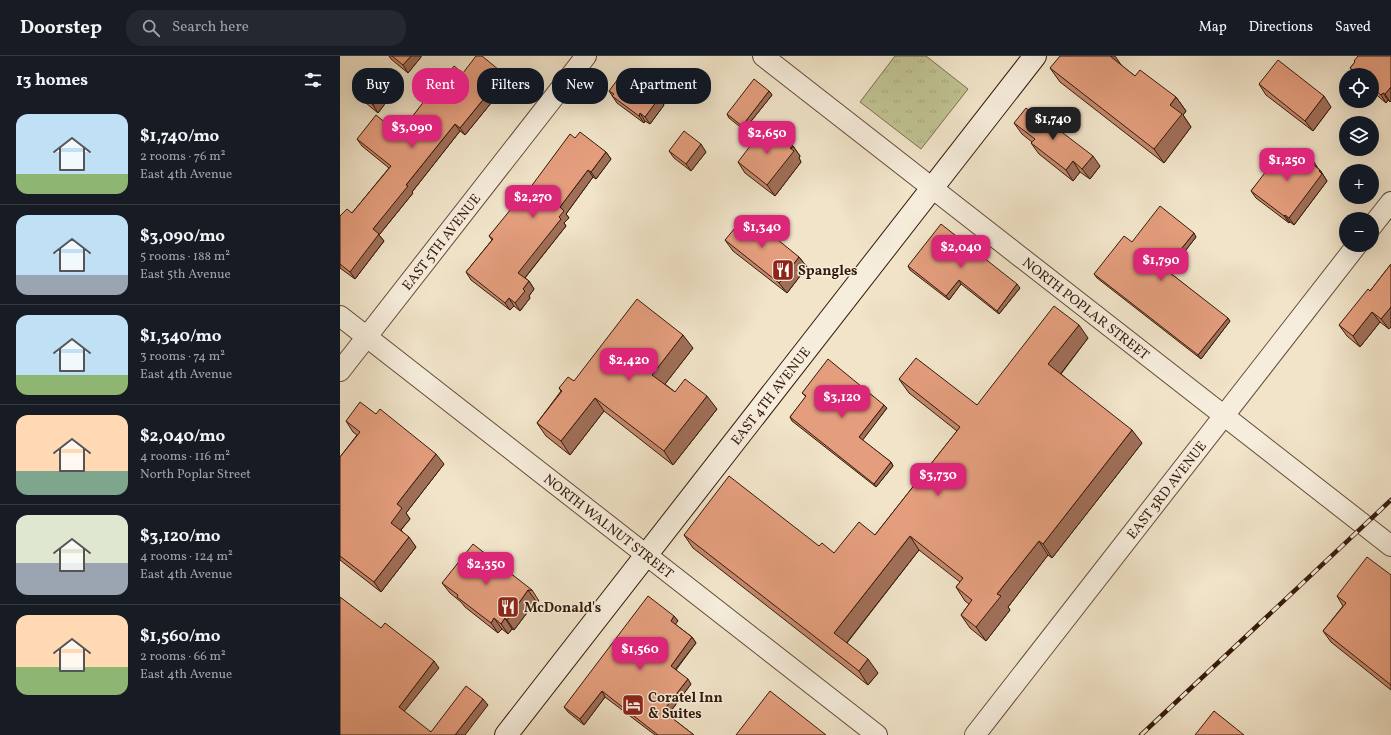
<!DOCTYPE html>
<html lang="en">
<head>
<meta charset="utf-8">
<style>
  :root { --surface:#171b24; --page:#242831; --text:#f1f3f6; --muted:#9ea1a6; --line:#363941; --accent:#db2777 }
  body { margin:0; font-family:Vollkorn,serif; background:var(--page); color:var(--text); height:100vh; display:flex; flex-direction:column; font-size:15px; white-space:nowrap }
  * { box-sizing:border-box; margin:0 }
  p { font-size:13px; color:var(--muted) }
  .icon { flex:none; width:22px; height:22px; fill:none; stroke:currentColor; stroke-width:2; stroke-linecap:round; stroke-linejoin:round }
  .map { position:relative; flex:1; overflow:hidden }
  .sheet { display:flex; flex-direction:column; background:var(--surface); width:340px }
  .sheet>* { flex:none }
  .top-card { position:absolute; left:12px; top:12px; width:380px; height:36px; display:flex; gap:8px }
  .fabs { position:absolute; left:999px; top:12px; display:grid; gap:8px }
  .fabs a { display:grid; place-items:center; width:40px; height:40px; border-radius:50%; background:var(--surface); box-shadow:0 4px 16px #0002; font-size:20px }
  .price { position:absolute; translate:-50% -34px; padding:0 9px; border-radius:8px; background:var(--accent); color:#fff; font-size:13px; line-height:26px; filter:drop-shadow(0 1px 2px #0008) }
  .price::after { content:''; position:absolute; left:50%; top:24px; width:12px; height:9px; margin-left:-6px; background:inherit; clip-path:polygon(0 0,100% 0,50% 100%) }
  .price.active { background:#222; color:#fff }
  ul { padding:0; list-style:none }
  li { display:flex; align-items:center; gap:12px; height:100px; padding:0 16px }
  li+li { border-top:1px solid var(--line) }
  li span { display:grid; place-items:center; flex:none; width:112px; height:80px; border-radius:12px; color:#555 }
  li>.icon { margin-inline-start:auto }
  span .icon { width:48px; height:48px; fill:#fffc; stroke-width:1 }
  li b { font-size:17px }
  h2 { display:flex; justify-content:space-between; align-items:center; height:48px; padding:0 16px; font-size:17px }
  .pill { padding:0 14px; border-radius:16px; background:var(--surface); box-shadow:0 4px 16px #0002; font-size:14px; line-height:36px }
  .pill.active { background:var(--accent); color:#fff }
  header { display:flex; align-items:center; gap:24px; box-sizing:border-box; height:56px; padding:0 20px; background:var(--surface); border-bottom:1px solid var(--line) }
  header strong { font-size:19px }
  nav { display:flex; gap:22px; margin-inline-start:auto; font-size:14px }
  .search { width:280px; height:36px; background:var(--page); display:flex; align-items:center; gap:10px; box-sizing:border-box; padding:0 14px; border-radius:16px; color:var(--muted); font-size:15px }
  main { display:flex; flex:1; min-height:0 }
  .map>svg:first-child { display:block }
</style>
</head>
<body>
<header>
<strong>Doorstep</strong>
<div class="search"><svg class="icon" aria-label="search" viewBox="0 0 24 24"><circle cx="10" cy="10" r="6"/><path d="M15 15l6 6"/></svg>Search here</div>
<nav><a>Map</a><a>Directions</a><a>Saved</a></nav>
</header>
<main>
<section class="sheet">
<h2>13 homes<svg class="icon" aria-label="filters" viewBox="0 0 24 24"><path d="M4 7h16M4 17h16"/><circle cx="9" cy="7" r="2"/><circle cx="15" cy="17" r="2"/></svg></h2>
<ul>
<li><span style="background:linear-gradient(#bfe0f5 75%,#8fb573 0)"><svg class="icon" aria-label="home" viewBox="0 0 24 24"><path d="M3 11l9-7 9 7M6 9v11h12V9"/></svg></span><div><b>$1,740/mo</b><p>2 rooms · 76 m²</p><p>East 4th Avenue</p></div></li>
<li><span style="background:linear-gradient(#bfe0f5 75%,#9aa5b1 0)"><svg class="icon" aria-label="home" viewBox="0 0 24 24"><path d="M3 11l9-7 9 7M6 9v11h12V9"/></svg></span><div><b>$3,090/mo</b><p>5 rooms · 188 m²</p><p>East 5th Avenue</p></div></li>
<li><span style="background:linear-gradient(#bfe0f5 75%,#8fb573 0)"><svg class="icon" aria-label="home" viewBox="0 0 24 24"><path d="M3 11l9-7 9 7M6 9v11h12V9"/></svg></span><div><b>$1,340/mo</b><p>3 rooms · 74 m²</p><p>East 4th Avenue</p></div></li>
<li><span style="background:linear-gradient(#ffd9b3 70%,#7fa58c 0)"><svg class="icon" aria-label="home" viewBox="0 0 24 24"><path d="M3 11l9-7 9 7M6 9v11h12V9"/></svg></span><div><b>$2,040/mo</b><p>4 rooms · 116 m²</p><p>North Poplar Street</p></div></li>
<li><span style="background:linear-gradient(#dfe7d0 60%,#9aa5b1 0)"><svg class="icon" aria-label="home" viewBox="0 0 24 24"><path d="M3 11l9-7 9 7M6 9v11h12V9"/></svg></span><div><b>$3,120/mo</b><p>4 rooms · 124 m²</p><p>East 4th Avenue</p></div></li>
<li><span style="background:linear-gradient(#ffd9b3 65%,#8fb573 0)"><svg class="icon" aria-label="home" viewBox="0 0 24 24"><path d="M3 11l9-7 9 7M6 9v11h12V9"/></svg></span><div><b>$1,560/mo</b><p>2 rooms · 66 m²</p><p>East 4th Avenue</p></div></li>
</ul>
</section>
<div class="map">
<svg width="1051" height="679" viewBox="0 0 1051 679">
  <defs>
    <pattern id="grass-tufts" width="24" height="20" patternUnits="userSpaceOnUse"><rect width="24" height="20" fill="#c0c292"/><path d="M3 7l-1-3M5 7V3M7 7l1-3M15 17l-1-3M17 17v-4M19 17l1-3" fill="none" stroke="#a6a67d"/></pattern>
  </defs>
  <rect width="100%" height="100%" fill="#f1e4c9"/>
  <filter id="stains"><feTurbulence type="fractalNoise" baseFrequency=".005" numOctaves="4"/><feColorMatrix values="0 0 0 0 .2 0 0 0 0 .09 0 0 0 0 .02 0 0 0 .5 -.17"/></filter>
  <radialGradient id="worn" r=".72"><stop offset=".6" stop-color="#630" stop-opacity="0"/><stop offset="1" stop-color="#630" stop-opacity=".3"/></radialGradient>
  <!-- grass -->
  <path fill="url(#grass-tufts)" stroke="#7b6e4e" d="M555,0H586L628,33L581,93L520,46Z"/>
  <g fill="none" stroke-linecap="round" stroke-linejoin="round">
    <!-- street casing -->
    <g stroke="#654c3a" stroke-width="22">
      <g id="street">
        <path id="s1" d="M423,0L1051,490"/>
        <path d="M1032,170L1051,146"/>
        <path id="s2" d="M0,260L537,679"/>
        <path id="s3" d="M0,315L246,0"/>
        <path id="s4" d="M635,679L1017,189"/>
      </g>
    </g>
    <!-- secondary casing -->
    <g stroke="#361a0b" stroke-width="24">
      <g id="secondary">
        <path id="s5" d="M166,679L695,0"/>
      </g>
    </g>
    <!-- street -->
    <use href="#street" stroke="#f6eddc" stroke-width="20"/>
    <!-- secondary -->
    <use href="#secondary" stroke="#f6eddc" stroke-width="22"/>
    <!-- rail casing -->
    <g stroke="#361a0b" stroke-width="4.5">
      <path id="rail" d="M801,679L1051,444"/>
    </g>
    <!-- rail -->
    <use href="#rail" stroke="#f6eddc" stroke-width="3" stroke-dasharray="9" stroke-linecap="butt"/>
  </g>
  <!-- wall -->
  <path fill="#c4886c" stroke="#361a0b" d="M49,0H81V1L68,17L51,3Z
    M1051,0L1050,46L1048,44L1046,47L1032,35V19H1015L1014,18V17L1010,12L1015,6L1014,5Z
    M782,10L795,20L836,41L846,55L843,59L851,71L824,107L720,26L710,12Z
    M123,17L164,18L169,25L125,79L120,75L72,136L73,137L39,179L44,185L15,223L0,212V160L12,157L49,112L22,90L17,83L59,78L84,46L80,40L100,27Z
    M919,28L991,51L973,75L926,39Z
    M269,35L319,42L324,49L310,68L305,65L304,67L277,47Z
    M429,35L432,39L404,74L389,62L387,58Z
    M16,36L50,41L38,57L21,43Z
    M674,67L760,110L750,123L740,116L733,125L699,98L691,87L692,86L682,78Z
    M235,82L266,96L271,103L256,123L253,121L226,158L229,162L224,167L226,170L185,222L189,225L194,233L189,240L190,242L180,255L174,250L170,254L131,224L126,216L152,184L149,180Z
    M453,90L460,100L459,102L461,106L435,140L405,117L398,106Z
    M329,95L366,96L351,115L334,102Z
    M946,95L972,103L977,111L980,114L987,125L954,169L950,166L949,167L916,142L911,135Z
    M856,181L829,216L890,265L861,303L757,222L754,218L792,186Z
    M385,184L459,201L467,211L447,237L393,195Z
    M1051,208V271L1049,273L1040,266L1020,291L1007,280L999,269L1030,235Z
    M568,210L680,232L659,258L621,228L609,244L570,214Z
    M748,282L721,318L802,387L712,502L708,499L668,551L670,554L646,585L630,572L621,559L629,548L625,545L616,531L620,526L579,494L507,587L538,617L528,629L353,492L344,479L479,490L494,497L535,479L617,375L569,337L559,323L637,349Z
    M353,292L325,328L335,336L377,353L333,409L264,355L230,399L206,380L197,367L221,335L219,332L234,325Z
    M462,337L547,352L522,384L551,406L553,410L536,431L452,365L450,361L466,341Z
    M36,358L104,408L66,457L70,463L61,474L76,491L41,536L0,504V401L17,379L13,376L6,365Z
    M1051,519V634L991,586L983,575L1003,550L997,540Z
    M102,527L192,534L199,545H196L174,574L172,573L168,578L162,573L158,577L125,551L121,546L110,537Z
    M334,560L338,565L335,568L352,581L356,587L336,614L351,628L328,659L354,679H315L265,641L244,669L228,656L224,651Z"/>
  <!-- shaded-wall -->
  <path fill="#a06f58" stroke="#361a0b" d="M71,0H81V1L68,17L63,9Z
    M769,0H775L782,10Z
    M164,18L169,25L125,79L120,72Z
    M1051,31V45L1050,46L1045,38Z
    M45,34L50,41L38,57L33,49Z
    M429,35L432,39L404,74L402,70Z
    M1043,37L1048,44L1046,47L1041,39Z
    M984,40L991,51L973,75L965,65Z
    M836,41L846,55L843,59L851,71L824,107L814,93L830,49Z
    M319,42L324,49L310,68L305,61Z
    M300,57L305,65L304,67L299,60Z
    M115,68L120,75L72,136L73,137L39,179L44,185L15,223L10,216L33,173L66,129Z
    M361,88L366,96L351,115L346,108Z
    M453,90L460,100L459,102L461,106L435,140L427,129Z
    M266,96L271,103L256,123L251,116Z
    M753,100L760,110L750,123L742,113Z
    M972,103L977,111L975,113L970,106Z
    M733,105L740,116L733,125L726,114Z
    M248,114L253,121L226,158L229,162L224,167L226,170L183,224L178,217L219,161L220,151Z
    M980,114L987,125L954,169L949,162Z
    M945,159L950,166L949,167L944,160Z
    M854,177L856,181L828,217L825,213Z
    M459,201L467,211L447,237L439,227Z
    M619,224L621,228L609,244L606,240Z
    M189,225L194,233L189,240L190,242L180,255L175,247L183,233Z
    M677,228L680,232L659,258L657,255Z
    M169,242L174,250L170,254L165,247Z
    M1051,251V271L1049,273L1041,263Z
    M1032,256L1040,266L1020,291L1013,280Z
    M888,262L890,265L861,303L858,299Z
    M739,269L748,282L718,321L708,308Z
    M343,279L353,292L322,332L312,319Z
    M367,340L377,353L333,409L324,395Z
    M255,342L264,355L230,399L221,385Z
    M544,349L547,352L522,385L519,381Z
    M792,374L802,387L712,502L703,488Z
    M96,398L104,408L66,457L70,463L58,477L51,467L57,448Z
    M551,406L553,410L536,431L534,428Z
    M570,480L579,494L504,590L494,577Z
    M69,481L76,491L41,536L34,526Z
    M699,485L708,499L668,551L670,554L646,585L636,571L657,538Z
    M188,534L196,545L174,574L167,564Z
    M334,560L338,565L334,570L331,565Z
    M154,562L162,573L158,577L151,567Z
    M165,562L172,573L168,578L161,568Z
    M352,581L356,587L334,615L331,610Z
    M528,603L538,617L528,629L519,615Z
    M94,605L99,612L63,657L59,651Z
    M348,623L351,628L327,660L323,655Z
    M262,635L265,641L244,669L240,663Z
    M143,643L148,649L125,679H115Z"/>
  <!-- building -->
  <path fill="#e49e7d" stroke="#361a0b" d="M52,0H71L63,9Z
    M136,0H142L164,18L120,72L115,68L66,129L68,130L33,173L39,178L10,216L0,208V160L7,153L12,157L51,110L17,83L36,59L59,78L85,44L80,40L93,22L100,27L114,10L123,17Z
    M720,0H770L795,20L800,14L836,41L830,49L842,58L814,93L710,12Z
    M1018,0H1051V31L1045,38L1043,37L1041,39L1032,32V19H1015L1014,18L1016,16L1010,12L1015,6L1014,5Z
    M938,4L984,40L965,65L919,28Z
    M284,15L319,42L305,61L300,57L299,60L272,40L274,38L269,35Z
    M28,21L45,34L33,49L16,36Z
    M414,23L429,35L402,70L387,58Z
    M686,52L704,67L706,64L753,100L742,113L733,105L726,114L691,87L695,83L674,67Z
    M426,69L453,90L450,92L454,95L427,129L398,106Z
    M344,75L361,88L346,108L329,95Z
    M240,76L266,96L251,116L248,114L220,151L224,155L219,161L221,163L178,217L189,225L183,233L185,235L175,247L169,242L165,247L126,216L153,183L149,180L189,131L190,132L230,78L235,82Z
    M949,92L957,98L961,94L972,103L970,106L980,114L979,115L982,118L949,162L945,159L944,160L911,135L943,93L946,95Z
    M820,150L854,177L825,213L888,262L858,299L754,218L784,180L792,186Z
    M405,160L410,164L411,162L459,201L439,227L385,184Z
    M601,168L677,228L657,255L619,224L606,240L568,210Z
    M1051,208V251L1041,263L1032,256L1013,280L999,269L1028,233L1030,235Z
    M297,243L343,279L312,319L335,336L345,323L367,340L324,395L255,342L221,385L197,367L222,335L219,332L228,321L234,325Z
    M714,250L739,269L708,308L792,374L703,488L699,485L657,538L661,540L636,571L621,559L632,544L616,531L623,522L570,480L494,577L528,603L519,615L344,479L389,420L479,490L482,487L494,497L519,466L535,479L620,371L559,323L576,302L637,349Z
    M488,303L544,349L519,381L551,406L534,428L450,361L466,340L462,337Z
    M20,346L36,358L40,353L96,398L57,448L62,452L51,467L69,481L34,526L0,500V401L20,376L6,365Z
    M133,488L192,534H188L167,564L165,562L161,568L154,562L151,567L117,541L118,539L102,527Z
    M1027,501L1051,519V629L983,575L1006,547L997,540Z
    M308,540L334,560L331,565L352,581L331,610L348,623L323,655L354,679H318L262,635L240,663L224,651Z
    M0,541L41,572L45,567L94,605L59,651L91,676L126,630L143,643L115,679H0Z
    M430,635L486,679H396Z
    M874,655L904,679H855Z"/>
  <!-- icons -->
  <defs>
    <g id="restaurant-square" transform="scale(1.15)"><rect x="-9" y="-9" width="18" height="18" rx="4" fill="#8f2418" stroke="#f6eddc"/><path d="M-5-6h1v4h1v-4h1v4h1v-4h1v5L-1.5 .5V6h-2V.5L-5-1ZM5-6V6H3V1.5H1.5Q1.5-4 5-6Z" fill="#fff"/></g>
    <g id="hotel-square" transform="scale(1.15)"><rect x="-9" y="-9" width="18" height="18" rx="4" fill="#8f2418" stroke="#f6eddc"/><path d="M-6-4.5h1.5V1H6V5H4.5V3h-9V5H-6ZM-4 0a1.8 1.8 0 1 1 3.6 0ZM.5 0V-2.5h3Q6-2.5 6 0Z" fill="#fff"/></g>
  </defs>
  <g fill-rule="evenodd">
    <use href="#restaurant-square" x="443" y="214"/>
    <use href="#restaurant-square" x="168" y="551"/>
    <use href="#hotel-square" x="293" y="649"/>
  </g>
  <g text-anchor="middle" stroke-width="3" stroke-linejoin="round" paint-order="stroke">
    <!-- street labels -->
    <g font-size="14" fill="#361a0b" stroke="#f6eddc">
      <text dy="5" stroke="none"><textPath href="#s3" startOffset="164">EAST 5TH AVENUE</textPath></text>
      <text dy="5" stroke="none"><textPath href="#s1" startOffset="410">NORTH POPLAR STREET</textPath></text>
      <text dy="5" stroke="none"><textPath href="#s5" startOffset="430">EAST 4TH AVENUE</textPath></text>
      <text dy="5" stroke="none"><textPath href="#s4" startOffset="311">EAST 3RD AVENUE</textPath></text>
      <text dy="5" stroke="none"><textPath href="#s2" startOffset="341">NORTH WALNUT STREET</textPath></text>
    </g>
    <!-- poi labels -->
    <g font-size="14" font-weight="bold" fill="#361a0b" stroke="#f6eddc" text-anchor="start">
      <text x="458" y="219">Spangles</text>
      <text x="184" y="556">McDonald's</text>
      <text x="308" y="646">Coratel Inn<tspan x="308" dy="16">&amp; Suites</tspan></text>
    </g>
  </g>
  <rect width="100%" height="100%" filter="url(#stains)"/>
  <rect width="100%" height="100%" fill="url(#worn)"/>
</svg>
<div class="fabs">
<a><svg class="icon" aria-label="locate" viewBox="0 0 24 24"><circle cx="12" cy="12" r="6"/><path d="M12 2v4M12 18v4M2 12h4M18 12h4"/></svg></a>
<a><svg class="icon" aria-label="layers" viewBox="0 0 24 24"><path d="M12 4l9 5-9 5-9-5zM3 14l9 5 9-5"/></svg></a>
<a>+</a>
<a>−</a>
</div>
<b class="price active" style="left:713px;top:85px">$1,740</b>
<b class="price" style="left:72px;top:93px">$3,090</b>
<b class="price" style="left:427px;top:99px">$2,650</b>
<b class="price" style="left:947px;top:126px">$1,250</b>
<b class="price" style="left:193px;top:163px">$2,270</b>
<b class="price" style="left:422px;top:193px">$1,340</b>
<b class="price" style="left:621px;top:213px">$2,040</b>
<b class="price" style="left:821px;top:226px">$1,790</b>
<b class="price" style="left:289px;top:326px">$2,420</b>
<b class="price" style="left:502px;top:363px">$3,120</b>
<b class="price" style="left:598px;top:441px">$3,730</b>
<b class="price" style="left:146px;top:530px">$2,350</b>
<b class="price" style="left:300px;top:615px">$1,560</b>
<div class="top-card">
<a class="pill">Buy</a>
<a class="pill active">Rent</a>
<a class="pill">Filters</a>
<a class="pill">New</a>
<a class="pill">Apartment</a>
</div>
</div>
</main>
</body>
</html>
